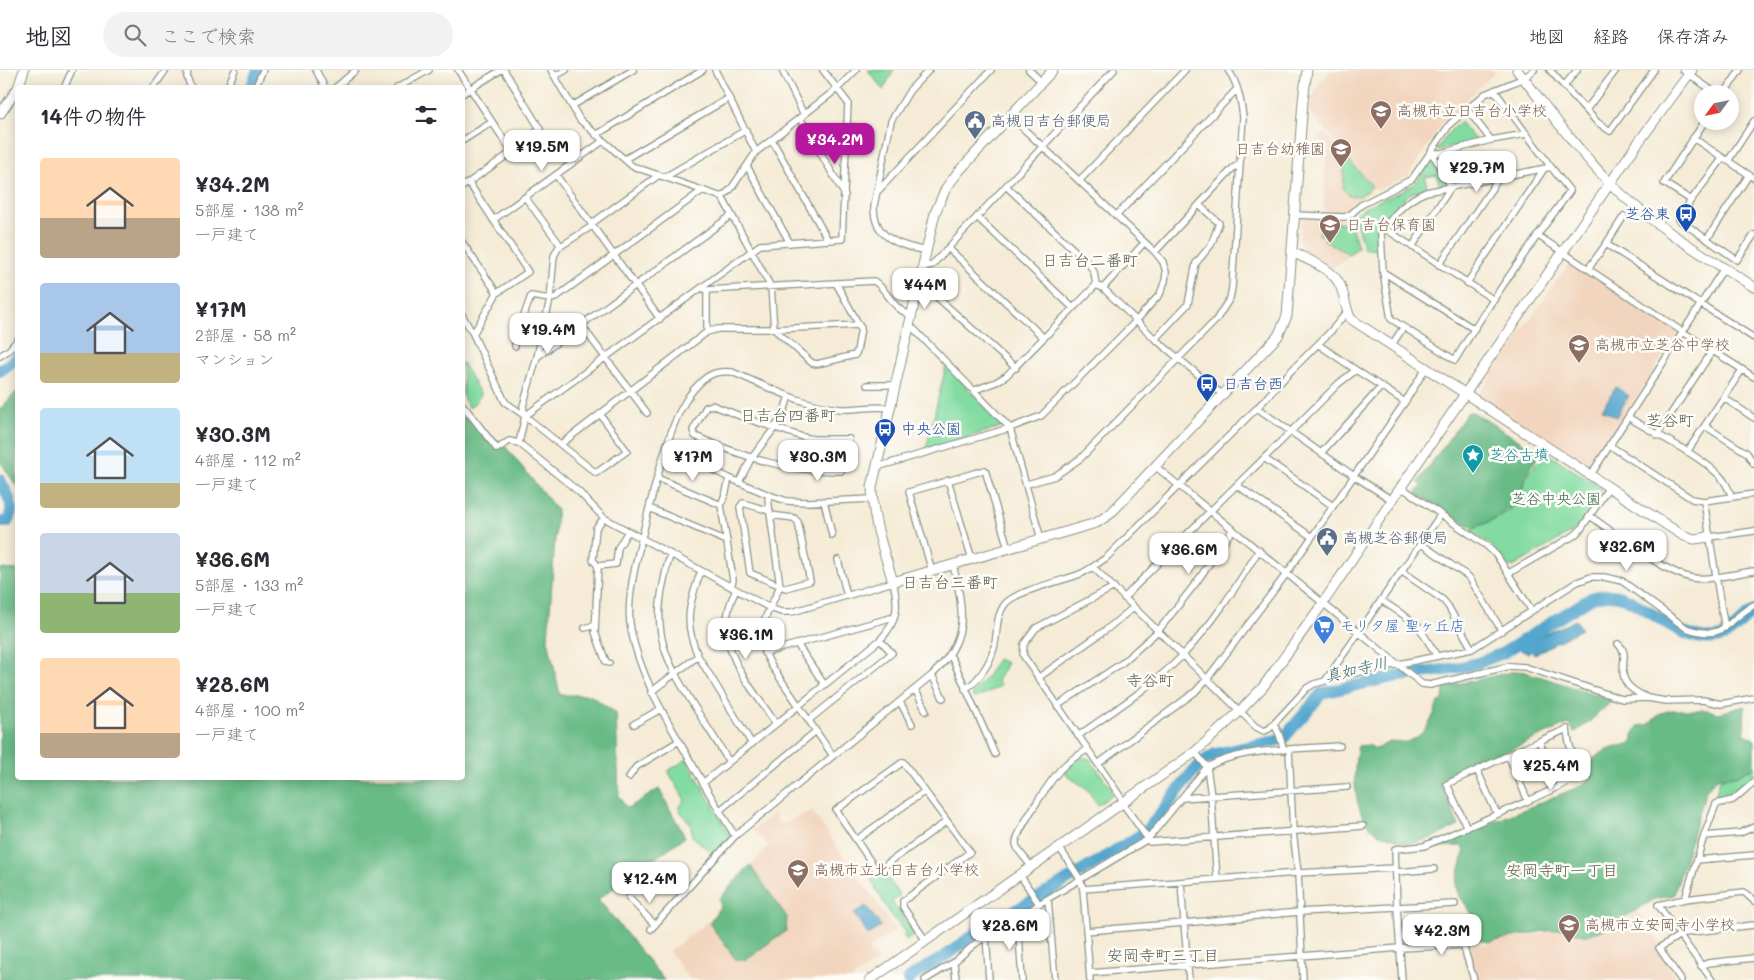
<!DOCTYPE html>
<html lang="ja">
<head>
<meta charset="utf-8">
<style>
  :root { --surface:#fff; --page:#f2f2f3; --text:#2b2b33; --muted:#7c7c81; --line:#e1e1e2; --accent:#b5179e }
  body { margin:0; font-family:Mali,"Klee One",sans-serif; background:var(--page); color:var(--text); height:100vh; display:flex; flex-direction:column; font-size:19px; white-space:nowrap }
  * { box-sizing:border-box; margin:0 }
  p { font-size:16px; color:var(--muted) }
  .icon { flex:none; width:28px; height:28px; fill:none; stroke:currentColor; stroke-width:2; stroke-linecap:round; stroke-linejoin:round }
  .map { position:relative; flex:1; overflow:hidden }
  .side { position:absolute; left:15px; top:15px; width:450px; height:695px; display:flex; flex-direction:column; background:var(--surface); border-radius:5px; box-shadow:0 2px 12px #0003 }
  .side>* { flex:none }
  .needle { width:32px; rotate:237deg }
  .controls { position:absolute; left:1694px; top:15px; display:grid; gap:10px }
  .controls a { display:grid; place-items:center; width:45px; height:45px; border-radius:50%; background:var(--surface); box-shadow:0 2px 12px #0003; font-size:25px }
  .price { position:absolute; translate:-50% -42px; padding:0 11px; border-radius:10px; background:#fff; color:#222; font-size:16px; line-height:32px; filter:drop-shadow(0 1px 2px #0008) }
  .price::after { content:''; position:absolute; left:50%; top:30px; width:15px; height:11px; margin-left:-8px; background:inherit; clip-path:polygon(0 0,100% 0,50% 100%) }
  .price.current { background:var(--accent); color:#fff }
  ul { padding:0; list-style:none }
  li { display:flex; align-items:center; gap:15px; height:125px; padding:0 25px }
  li span { display:grid; place-items:center; flex:none; width:140px; height:100px; border-radius:5px; color:#555 }
  li>.icon { margin-inline-start:auto }
  span .icon { width:60px; height:60px; fill:#fffc; stroke-width:1 }
  li b { font-size:21px }
  h2 { display:flex; justify-content:space-between; align-items:center; height:60px; padding:0 25px; font-size:21px }
  header { display:flex; align-items:center; gap:30px; box-sizing:border-box; height:70px; padding:0 25px; background:var(--surface); border-bottom:1px solid var(--line) }
  header strong { font-size:24px }
  nav { display:flex; gap:28px; margin-inline-start:auto; font-size:18px }
  .search { width:350px; height:45px; background:var(--page); display:flex; align-items:center; gap:12px; box-sizing:border-box; padding:0 18px; border-radius:28px; color:var(--muted); font-size:19px }
  .map>svg:first-child { display:block }
</style>
</head>
<body>
<header>
<strong>地図</strong>
<div class="search"><svg class="icon" aria-label="search" viewBox="0 0 24 24"><circle cx="10" cy="10" r="6"/><path d="M15 15l6 6"/></svg>ここで検索</div>
<nav><a>地図</a><a>経路</a><a>保存済み</a></nav>
</header>
<div class="map">
<svg width="1754" height="910" viewBox="0 0 1754 910">
  <rect width="100%" height="100%" fill="#fdfcf7"/>
  <filter id="ink" filterUnits="userSpaceOnUse"><feTurbulence type="fractalNoise" baseFrequency=".02" numOctaves="2"/><feDisplacementMap in="SourceGraphic" scale="10" xChannelSelector="R" yChannelSelector="G"/><feConvolveMatrix kernelMatrix="1 2 1 2 8 2 1 2 1" color-interpolation-filters="sRGB"/></filter>
  <filter id="wash" filterUnits="userSpaceOnUse"><feTurbulence type="fractalNoise" baseFrequency=".0096" numOctaves="4" result="noise"/><feDisplacementMap in="SourceGraphic" scale="20" xChannelSelector="R" yChannelSelector="G"/><feGaussianBlur stdDeviation="1.12" result="paint"/><feColorMatrix in="noise" values="0 0 0 0 0 0 0 0 0 0 0 0 0 0 0 0 0 1.4 0 .05"/><feComposite in="paint" operator="in"/></filter>
  <g filter="url(#wash)">
    <rect width="100%" height="100%" fill="#f5ebd6"/>
    <!-- built -->
    <path fill="#f2d5be" d="M1330,0H1497L1442,53L1408,106L1377,120L1374,118L1358,130L1349,140L1341,143L1323,142L1327,77L1319,69L1325,63L1372,114L1309,41L1316,17Z
      M1304,146L1352,150L1360,178L1333,198L1305,183L1299,170L1301,149Z
      M1570,192L1676,261L1677,265L1591,397H1586L1479,328V323Z
      M812,741L896,860L868,879L877,891L851,910H690L669,881L709,851L720,834V829L738,811L769,775L753,760L774,743L780,754Z
      M1638,842L1659,872L1657,880L1678,910H1477L1476,907L1467,877L1563,860L1584,867L1600,863Z"/>
    <!-- green -->
    <path fill="#82dba0" stroke="#508c6a" d="M868,0H894L883,20Z
      M1460,52L1477,72L1438,80L1437,79L1452,59Z
      M1344,85L1372,116L1360,126H1350L1343,119L1344,99L1342,88Z
      M1430,91L1433,92L1444,111L1442,115L1439,116L1437,105L1425,107L1427,118L1409,124L1394,138L1377,161L1376,169L1377,178L1364,179L1354,146C1372,128 1396,128 1413,114C1421,108 1425,99 1430,91Z
      M1320,150L1350,154L1358,177L1349,184L1325,171V165H1319Z
      M462,292L481,325L471,337H468L463,327Z
      M946,296L1003,354L1002,357L926,379Z
      M1547,383L1601,418L1602,421L1580,454L1570,463L1513,497L1508,496C1498,480 1486,471 1470,460L1496,449L1509,441L1518,432L1529,401Z
      M997,589L1007,593L997,611L1001,616L974,629L972,624L988,605Z
      M1081,687L1090,689L1114,723L1098,735L1086,718L1069,707L1064,700Z
      M687,689L730,766V768L715,786L692,766L691,755L678,738L685,730L668,701Z
      M1754,698V708L1732,726L1715,728L1720,709L1739,705L1746,700Z
      M883,801L899,824V826L892,832L915,865L907,870L903,865L905,863L889,842L871,810Z"/>
    <!-- forest -->
    <path fill="#69bb86" stroke="#447c5d" d="M17,321V417L0,391V339Z
      M1468,342H1473L1536,381V390C1522,405 1526,412 1518,429C1513,439 1484,457 1472,457C1470,457 1467,455 1465,454L1416,423L1422,416L1418,412Z
      M463,345L505,376L557,440L548,569L560,625H590L616,643L619,726L625,736L628,738L659,719L685,767L598,829L664,910H0V499L17,500L18,708H462Z
      M1516,601L1526,602L1613,630L1588,653L1574,663L1572,657L1568,654L1449,707L1440,713L1459,756C1444,762 1421,775 1404,773C1400,772 1395,768 1391,767C1387,766 1383,765 1379,764C1352,749 1352,702 1358,676L1368,675L1376,679C1380,677 1386,673 1390,672C1395,670 1401,673 1406,672C1425,667 1433,649 1438,632L1443,631L1444,617Z
      M1745,636L1744,663L1754,669V698L1746,700L1739,705L1717,708L1706,720L1674,825L1655,829L1605,859L1586,866L1563,859L1539,862L1490,872L1479,870L1472,857V844L1459,825L1456,814L1465,780L1461,776L1433,777L1583,715L1591,707L1590,693C1601,679 1617,677 1633,673V665L1638,656L1648,655L1661,643L1672,640H1708L1719,643Z
      M750,795L787,847L786,861L745,890H736L709,853L721,836L719,829Z"/>
    <!-- water -->
    <path fill="#53a6ce" stroke="#397281" d="M1616,317L1629,326L1616,347L1602,339Z
      M1576,550L1581,559L1535,584L1531,581L1528,583L1522,581L1520,578L1541,566Z
      M866,836L881,856L868,865L854,844Z"/>
    <g fill="none" stroke-linecap="round" stroke-linejoin="round">
      <!-- river -->
      <path stroke="#53a6ce" stroke-width="12" d="M251,18L258,0
        M0,301L18,287
        M0,410C7,425 17,436 7,452H0
        M908,910L917,903L941,889L963,873L982,858L1038,828L1147,761L1191,704L1204,691L1215,684L1283,669L1322,623L1393,607L1452,599L1478,593L1503,583L1591,528C1601,525 1611,523 1622,527C1651,538 1686,577 1721,567C1734,563 1742,548 1754,541"/>
    </g>
  </g>
  <g filter="url(#ink)">
    <g fill="none" stroke-linecap="round" stroke-linejoin="round">
      <!-- street casing -->
      <g stroke="#8a9485" stroke-width="8">
        <path id="street" d="M188,0L187,7L191,18
          M316,0L325,18
          M458,0L512,82
          M551,0L580,50L632,96L722,127L771,217L774,259L812,293L817,294L855,285L857,281L861,258L859,255
          M715,0L756,82
          M782,0L804,45
          M1029,0L1042,12
          M1550,0L1564,16
          M1577,0L1564,16L1586,40
          M1616,0L1586,40L1597,52L1610,61L1654,0
          M1683,0L1717,24
          M555,6L566,0
          M64,18L72,0
          M153,18L166,0
          M227,18L235,0
          M255,18L263,0
          M335,18L356,0
          M397,18L429,0
          M1494,20L1551,97L1570,121C1529,176 1490,232 1455,290L1391,249L1383,202L1381,163C1393,145 1406,130 1426,122L1551,97
          M462,24L501,0
          M1724,24L1740,0
          M572,36L633,0
          M1467,39L1491,70L1526,64
          M800,48L845,125
          M1705,51L1664,113L1691,130L1679,150L1737,190L1754,165
          M596,65L703,0
          M1693,68L1754,108
          M772,70L828,170
          M462,71L492,52
          M1431,83H1441L1491,70
          M1431,83L1435,88L1451,117
          M625,89L729,28
          M1728,91L1754,51
          M747,96L790,173
          M556,105L660,249
          M665,107L746,60
          M1079,111L1185,0
          M469,113L528,202L497,223L473,264
          M462,117L512,82L540,59L504,0
          M878,121L991,0
          M525,127L561,176
          M722,127L731,119L756,82L838,18L856,0
          M1691,130L1723,88
          M1295,145L1345,147L1351,144L1361,135L1412,109L1450,54L1485,24L1524,8L1534,0
          M1116,146L1237,19
          M977,147L1073,238
          M493,150L603,71
          M591,154L659,105
          M592,156L558,178L554,186L550,229L537,287L523,336L525,346L519,373L579,422L604,448L770,538L781,542H792L893,512C899,536 898,551 880,570L703,713
          M1384,158L1494,230
          M1537,165L1683,262L1754,307
          M1707,169L1749,105
          M462,172L497,223
          M1606,174L1624,146
          M1412,177L1451,117
          M948,178L1044,268
          M927,181C900,176 873,168 874,136L891,51L910,20L929,0
          M1155,182L1233,98L1240,94
          M1439,195L1499,108
          M922,197L932,195L948,178L1114,0
          M1588,199L1606,174L1754,268
          M1383,202L1474,259
          M919,211L1016,298
          M1467,213L1544,99
          M1096,215L1103,218L1155,269L1223,325
          M701,218L707,220L874,211C889,221 892,240 912,245
          M1103,218L1144,173
          M462,245L473,264L505,332L525,346L596,403L627,381L600,344
          M581,255L647,343
          M910,255L1010,358L1041,469
          M707,262V220
          M1155,269L1188,234L1196,193L1211,175L1219,153L1199,135
          M1319,275L1356,300
          M515,276L516,258L523,248L531,226L550,229L555,228L703,120
          M1391,276L1403,258
          M0,286L9,280L18,269
          M537,287L732,145
          M867,315H896
          M975,320L996,312L1006,306L1096,215L1094,202L1089,194L1006,116
          M1724,328L1754,348
          M462,334L497,379L509,371L519,373
          M712,335L748,349L803,367L814,369H849L841,401C787,402 744,387 695,366L693,360L706,337Z
          M1257,338L1354,406L1392,430
          M525,346L760,175L842,169L848,33L823,0
          M1628,347C1656,365 1694,382 1718,404C1725,410 1728,418 1732,427
          M1705,356L1747,383L1754,394
          M1657,365L1713,280
          M561,374L707,262L718,259H774L859,255L836,213
          M1609,375L1692,429L1704,431L1754,424
          M667,376L729,408L769,425L787,431L807,432L872,429
          M1687,382L1742,300
          M1321,383L1381,317
          M1264,388L1333,436
          M1155,396L1422,614L1430,615L1510,596L1525,597L1622,629L1648,628L1665,631L1703,630L1721,634L1754,628
          M877,397L1010,358L1041,346L1136,251L1160,224L1165,211L1166,202L1163,192L1155,182L1010,46
          M1590,406L1724,198
          M657,408L721,435
          M729,408L726,422L721,435L733,510L731,517
          M948,410L972,489
          M739,412L751,389L782,348L789,326
          M1027,414L1055,406L1081,388L1216,250L1230,228L1232,218L1243,47C1241,31 1238,13 1228,0
          M1238,416L1312,467
          M1401,417L1487,476L1497,486L1532,541
          M769,425L768,429L780,516L762,555L760,566L762,577L771,595L833,686
          M824,431L832,465
          M1704,431C1711,474 1717,516 1725,558
          M649,438L727,471
          M770,441L743,433L740,437L750,503L786,518L810,511L798,452L794,448L770,445
          M1590,446C1616,464 1663,502 1692,508C1710,511 1736,503 1754,501
          M604,448L596,458L593,490L598,496L595,562L606,592L609,593
          M1710,467L1754,461
          M1420,473L1469,507L1502,561
          M671,484C667,492 666,501 664,510C651,564 667,592 694,636C706,655 718,673 729,692
          M838,490L847,526
          M598,496L616,494L618,478L628,461
          M1093,497L1256,657L1264,661L1269,659L1307,618L1314,614L1355,603L1472,579L1577,512L1591,507H1604L1622,511L1686,558C1726,572 1725,551 1754,535
          M701,501C689,534 683,552 698,586L752,674
          M932,501L909,422L985,400L1008,478
          M1401,501L1443,530L1448,536L1472,579
          M1509,503L1575,465L1581,459L1609,417
          M1114,517L1036,558L1024,574L1023,585L1120,726L1126,738L1150,772L1363,756
          M736,520C708,573 748,611 776,654
          M1124,528C1194,455 1268,386 1338,314L1356,300L1405,332
          M1381,530L1417,554L1437,586
          M585,558L595,555
          M797,574L824,614
          M1618,574C1636,588 1604,609 1646,627
          M764,583L890,548H894
          M950,586L953,590L995,684
          M932,605L943,628
          M1038,608L1107,559L1134,537
          M1325,611L1441,444
          M915,619L926,641
          M965,619C979,611 990,593 994,578C998,563 995,547 1005,534C1015,521 1063,511 1080,504C1090,500 1098,493 1106,488L1257,338L1290,302L1331,261L1347,242
          M651,622L698,586
          M900,632L912,654
          M1057,636L1122,593L1158,561L1196,513L1233,459
          M809,650L892,583L880,570
          M634,654L661,639
          M1274,654L1279,664L1284,680
          M1078,666C1113,641 1151,617 1182,586C1212,555 1236,517 1259,480
          M1289,679L1340,676
          M1195,682L1207,697L1211,726L1217,809
          M1098,694L1195,622L1207,609L1287,503L1405,332L1426,298
          M1477,700L1497,744
          M629,707L636,697L679,671
          M1754,712L1733,730L1716,734L1704,766L1740,763L1754,757
          M1182,728L1347,717
          M1528,731L1560,716
          M719,741L816,661
          M1467,758L1447,714L1539,671L1560,716L1585,703L1587,700C1585,695 1582,695 1578,691C1570,684 1568,669 1567,659L1539,671
          M735,766C717,737 700,708 683,678C661,640 640,604 631,560C625,531 637,488 644,459C652,425 661,390 673,357C679,340 690,321 703,310C712,302 721,301 732,302C766,316 803,336 841,339C857,340 874,335 890,338
          M1704,766L1685,829L1658,835L1712,910
          M856,770L925,721
          M1059,777L1080,809L1083,819L1090,910
          M1697,790L1754,785
          M1031,796C1027,790 1017,781 1016,774C1014,764 1055,703 1065,695C1071,689 1080,684 1087,680
          M1396,802L1434,799
          M1020,805L1039,834
          M629,828L655,855
          M1048,829L1055,910
          M1685,829L1744,822L1754,831
          M1455,834L1397,837L1395,779L1424,776L1528,731L1508,685
          M1018,850L1022,910
          M651,859L735,766L932,605C970,569 964,541 953,495
          M1086,861L1184,853L1181,812
          M986,866L989,910
          M926,871L903,837V831L970,782L903,692L836,740L877,801L947,751
          M954,892L956,910
          M1701,896L1708,893L1754,888
          M1090,903L1400,878L1463,875L1474,910
          M925,910L954,892L975,874L1000,857L1018,850L1039,834L1148,769L1207,697C1231,684 1261,681 1289,679L1293,762L1298,803L1083,819
          M1189,910L1184,853L1299,842L1397,837L1402,910
          M1303,910L1298,803L1395,798
          M1681,910L1659,878L1680,865L1684,863L1754,855"/>
      </g>
      <!-- secondary casing -->
      <g stroke="#8a9485" stroke-width="11">
        <path id="secondary" d="M1053,0L959,101L946,118L935,143L872,417C872,450 884,481 893,512L1096,453L1110,444L1278,266L1287,246L1303,31L1307,0
          M1517,0C1547,38 1575,77 1609,112C1651,155 1704,185 1754,217
          M1292,182C1308,190 1332,198 1340,215C1345,226 1345,238 1351,249L1682,465L1694,469L1710,467
          M870,910L1195,682L1240,641L1263,617L1323,533L1401,417L1635,77L1692,0"/>
      </g>
      <!-- primary casing -->
      <g stroke="#8a9485" stroke-width="11">
        <path id="primary" d="M18,18L24,0
          M0,44L18,18"/>
      </g>
      <!-- street -->
      <use href="#street" stroke="#fff" stroke-width="5.5"/>
      <!-- secondary -->
      <use href="#secondary" stroke="#fff" stroke-width="9"/>
      <!-- primary -->
      <use href="#primary" stroke="#fff" stroke-width="9"/>
    </g>
  </g>
  <!-- icons -->
  <defs>
    <g id="school-pin" transform="scale(1.125)"><path d="M0 17L-7.5 6A9.5 9.5 0 1 1 7.5 6Z" fill="#8d6e63" stroke="#fdfcf7"/><path d="M0-5L7-2L0 1L-7-2ZM-4 1L0 2.5L4 1V4Q0 6-4 4Z" fill="#fff"/></g>
    <g id="civic-pin" transform="scale(1.125)"><path d="M0 17L-7.5 6A9.5 9.5 0 1 1 7.5 6Z" fill="#5c6f8a" stroke="#fdfcf7"/><path d="M-.6-6.5H3V-4.5H.6V-3L4-1V1h2V6H-6V1h2V-1L-.6-3ZM-1.2 2.5V6h2.4V2.5Z" fill="#fff"/></g>
    <g id="bus-pin" transform="scale(1.125)"><path d="M0 17L-7.5 6A9.5 9.5 0 1 1 7.5 6Z" fill="#1a4fb4" stroke="#fdfcf7"/><path d="M-5-6H5V4H4V6H2V4H-2V6H-4V4H-5ZM-3.5-4V0h7V-4ZM-3.5 1.2v1.5H-2V1.2ZM2 1.2v1.5H3.5V1.2Z" fill="#fff"/></g>
    <g id="sight-pin" transform="scale(1.125)"><path d="M0 17L-7.5 6A9.5 9.5 0 1 1 7.5 6Z" fill="#0f9aa8" stroke="#fdfcf7"/><path d="M0-6L1.8-2.2L6-1.7L2.9 1.2L3.7 5.4L0 3.3L-3.7 5.4L-2.9 1.2L-6-1.7L-1.8-2.2Z" fill="#fff"/></g>
    <g id="supermarket-pin" transform="scale(1.125)"><path d="M0 17L-7.5 6A9.5 9.5 0 1 1 7.5 6Z" fill="#3f7fe0" stroke="#fdfcf7"/><path d="M-6-5.5h2.5l.6 2H6L4.5 2H-2.5L-4.4-4H-6ZM-1.5 3.2a1.3 1.3 0 1 0 .1 0ZM3 3.2a1.3 1.3 0 1 0 .1 0Z" fill="#fff"/></g>
  </defs>
  <g fill-rule="evenodd">
    <use href="#school-pin" x="1381" y="41"/>
    <use href="#civic-pin" x="975" y="51"/>
    <use href="#school-pin" x="1341" y="79"/>
    <use href="#bus-pin" x="1686" y="144"/>
    <use href="#school-pin" x="1330" y="155"/>
    <use href="#school-pin" x="1579" y="275"/>
    <use href="#bus-pin" x="1207" y="314"/>
    <use href="#bus-pin" x="885" y="359"/>
    <use href="#sight-pin" x="1473" y="385"/>
    <use href="#civic-pin" x="1327" y="468"/>
    <use href="#supermarket-pin" x="1324" y="556"/>
    <use href="#school-pin" x="798" y="800"/>
    <use href="#school-pin" x="1569" y="855"/>
  </g>
  <g text-anchor="middle" stroke-width="5" stroke-linejoin="round" paint-order="stroke">
    <!-- education labels -->
    <g font-size="15" fill="#785e54" stroke="#fdfcf7" text-anchor="start">
      <text x="1397" y="46">高槻市立日吉台小学校</text>
      <text x="1325" y="84" text-anchor="end">日吉台幼稚園</text>
      <text x="1346" y="160">日吉台保育園</text>
      <text x="1595" y="280">高槻市立芝谷中学校</text>
      <text x="814" y="805">高槻市立北日吉台小学校</text>
      <text x="1585" y="860">高槻市立安岡寺小学校</text>
    </g>
    <!-- service labels -->
    <g font-size="15" fill="#4e5e75" stroke="#fdfcf7" text-anchor="start">
      <text x="991" y="56">高槻日吉台郵便局</text>
      <text x="1343" y="473">高槻芝谷郵便局</text>
    </g>
    <!-- transit labels -->
    <g font-size="15" fill="#164399" stroke="#fdfcf7" text-anchor="start">
      <text x="1670" y="149" text-anchor="end">芝谷東</text>
      <text x="1223" y="319">日吉台西</text>
      <text x="901" y="364">中央公園</text>
    </g>
    <!-- culture labels -->
    <g font-size="15" fill="#0d838f" stroke="#fdfcf7" text-anchor="start">
      <text x="1489" y="390">芝谷古墳</text>
    </g>
    <!-- park labels -->
    <g font-size="15" fill="#38644f" stroke="#fdfcf7">
      <text x="1556" y="434">芝谷中央公園</text>
    </g>
    <!-- shop labels -->
    <g font-size="15" fill="#366cbe" stroke="#fdfcf7" text-anchor="start">
      <text x="1340" y="561">モリタ屋 聖ヶ丘店</text>
    </g>
    <!-- neighbourhood labels -->
    <g font-size="16" fill="#5d6152" stroke="#fdfcf7">
      <text x="1090" y="196">日吉台二番町</text>
      <text x="788" y="351">日吉台四番町</text>
      <text x="1670" y="356">芝谷町</text>
      <text x="950" y="518">日吉台三番町</text>
      <text x="1150" y="616">寺谷町</text>
      <text x="1562" y="806">安岡寺町一丁目</text>
      <text x="1163" y="891">安岡寺町三丁目</text>
    </g>
    <!-- water labels -->
    <g font-size="16" font-style="italic" fill="#31626a" stroke="#fdfcf7">
      <text transform="translate(1356 599) rotate(-13)" y="6">真如寺川</text>
    </g>
  </g>
</svg>
<div class="controls">
<a><svg class="needle" viewBox="-14 -14 28 28"><path d="M0-13l5 13h-10z" fill="#e53935"/><path d="M0 13l5-13h-10z" fill="#7c7c81"/></svg></a>
</div>
<b class="price current" style="left:835px;top:95px">¥34.2M</b>
<b class="price" style="left:542px;top:102px">¥19.5M</b>
<b class="price" style="left:1477px;top:123px">¥29.7M</b>
<b class="price" style="left:925px;top:240px">¥44M</b>
<b class="price" style="left:548px;top:285px">¥19.4M</b>
<b class="price" style="left:693px;top:412px">¥17M</b>
<b class="price" style="left:818px;top:412px">¥30.3M</b>
<b class="price" style="left:1627px;top:502px">¥32.6M</b>
<b class="price" style="left:1189px;top:505px">¥36.6M</b>
<b class="price" style="left:746px;top:590px">¥36.1M</b>
<b class="price" style="left:1551px;top:721px">¥25.4M</b>
<b class="price" style="left:650px;top:834px">¥12.4M</b>
<b class="price" style="left:1010px;top:881px">¥28.6M</b>
<b class="price" style="left:1442px;top:886px">¥42.3M</b>
<section class="side">
<h2>14件の物件<svg class="icon" aria-label="filters" viewBox="0 0 24 24"><path d="M4 7h16M4 17h16"/><circle cx="9" cy="7" r="2"/><circle cx="15" cy="17" r="2"/></svg></h2>
<ul>
<li><span style="background:linear-gradient(#ffd9b3 60%,#b9a48a 0)"><svg class="icon" aria-label="home" viewBox="0 0 24 24"><path d="M3 11l9-7 9 7M6 9v11h12V9"/></svg></span><div><b>¥34.2M</b><p>5部屋 · 138 m²</p><p>一戸建て</p></div></li>
<li><span style="background:linear-gradient(#a9c7e8 70%,#c2b280 0)"><svg class="icon" aria-label="home" viewBox="0 0 24 24"><path d="M3 11l9-7 9 7M6 9v11h12V9"/></svg></span><div><b>¥17M</b><p>2部屋 · 58 m²</p><p>マンション</p></div></li>
<li><span style="background:linear-gradient(#bfe0f5 75%,#c2b280 0)"><svg class="icon" aria-label="home" viewBox="0 0 24 24"><path d="M3 11l9-7 9 7M6 9v11h12V9"/></svg></span><div><b>¥30.3M</b><p>4部屋 · 112 m²</p><p>一戸建て</p></div></li>
<li><span style="background:linear-gradient(#c9d6e8 60%,#8fb573 0)"><svg class="icon" aria-label="home" viewBox="0 0 24 24"><path d="M3 11l9-7 9 7M6 9v11h12V9"/></svg></span><div><b>¥36.6M</b><p>5部屋 · 133 m²</p><p>一戸建て</p></div></li>
<li><span style="background:linear-gradient(#ffd9b3 75%,#b9a48a 0)"><svg class="icon" aria-label="home" viewBox="0 0 24 24"><path d="M3 11l9-7 9 7M6 9v11h12V9"/></svg></span><div><b>¥28.6M</b><p>4部屋 · 100 m²</p><p>一戸建て</p></div></li>
</ul>
</section>
</div>
</body>
</html>
